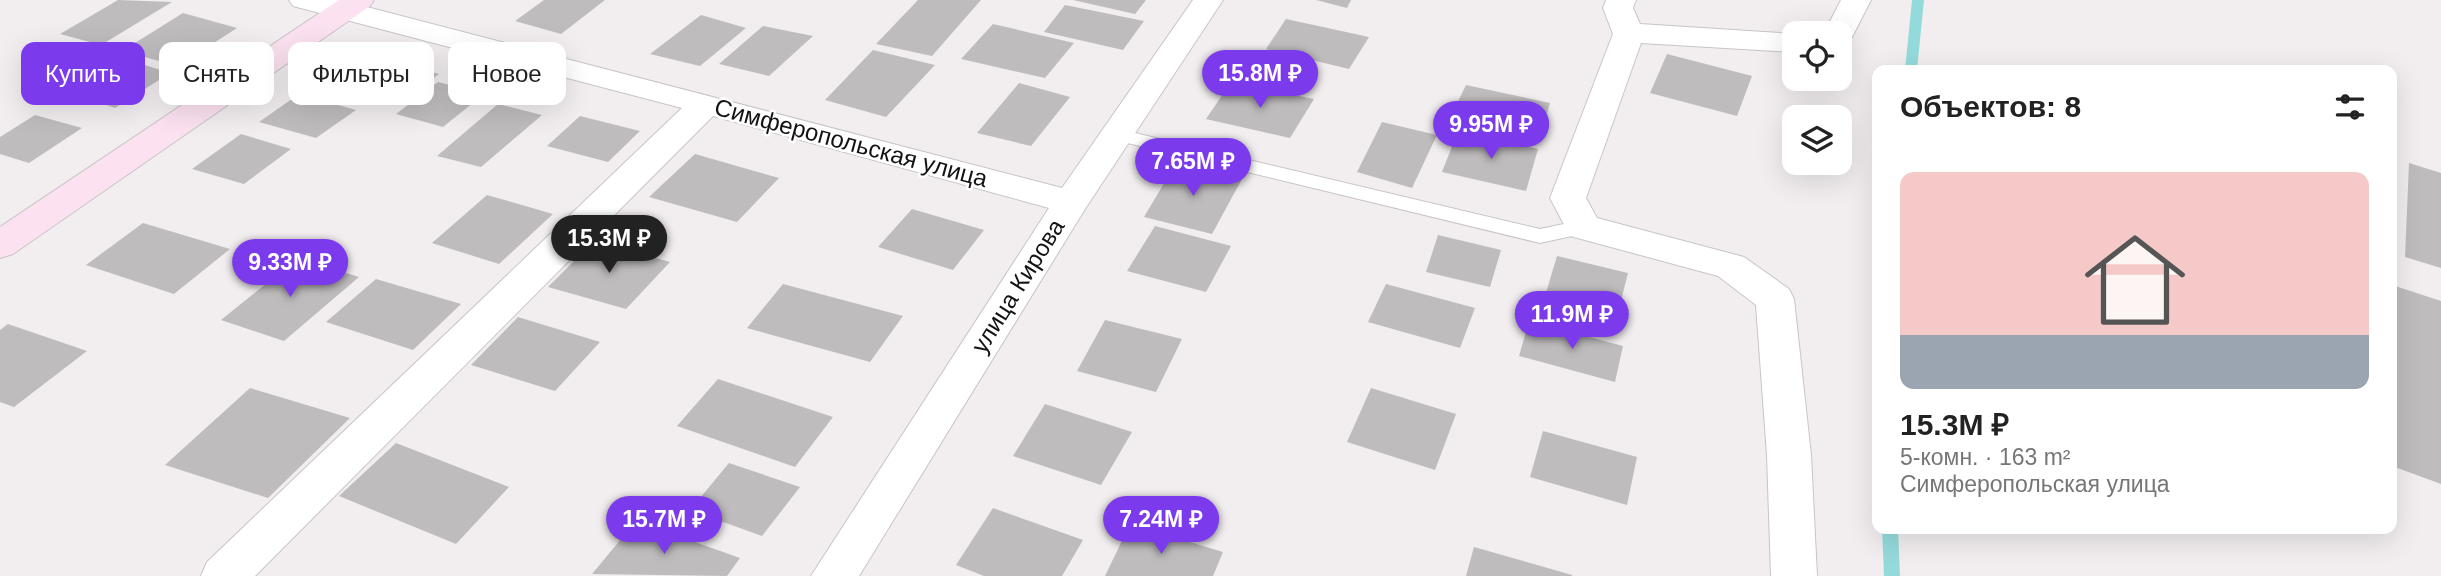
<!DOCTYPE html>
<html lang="ru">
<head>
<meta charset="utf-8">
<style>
  :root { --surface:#fff; --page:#f6f6f6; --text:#222; --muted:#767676; --line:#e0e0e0; --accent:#7c3aed }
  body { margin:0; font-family:Arial,sans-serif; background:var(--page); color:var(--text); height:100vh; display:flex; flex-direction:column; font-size:26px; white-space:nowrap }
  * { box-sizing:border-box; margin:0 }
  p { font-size:23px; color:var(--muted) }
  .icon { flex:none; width:38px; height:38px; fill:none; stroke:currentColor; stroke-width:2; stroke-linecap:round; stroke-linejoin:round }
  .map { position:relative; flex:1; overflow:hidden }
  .panel { position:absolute; left:1872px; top:65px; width:525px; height:469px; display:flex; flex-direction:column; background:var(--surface); border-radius:14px; box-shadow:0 7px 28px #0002 }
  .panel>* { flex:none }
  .top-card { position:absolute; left:21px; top:42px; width:665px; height:63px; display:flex; gap:14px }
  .fabs { position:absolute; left:1782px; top:21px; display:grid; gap:14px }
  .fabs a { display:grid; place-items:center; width:70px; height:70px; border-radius:14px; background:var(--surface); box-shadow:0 7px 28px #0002; font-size:35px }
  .price { position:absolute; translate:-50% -60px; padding:0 16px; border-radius:24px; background:var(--accent); color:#fff; font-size:23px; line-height:46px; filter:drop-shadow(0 2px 4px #0008) }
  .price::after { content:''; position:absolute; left:50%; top:42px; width:21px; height:16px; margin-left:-10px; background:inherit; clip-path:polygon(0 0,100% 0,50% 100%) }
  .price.active { background:#222; color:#fff }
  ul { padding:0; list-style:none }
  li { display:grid; align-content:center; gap:14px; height:371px; padding:0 28px }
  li+li { border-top:2px solid var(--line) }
  li span { display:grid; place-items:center; height:217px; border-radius:14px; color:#555 }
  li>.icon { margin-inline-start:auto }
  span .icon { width:126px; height:126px; fill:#fffc; stroke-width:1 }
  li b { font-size:30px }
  h2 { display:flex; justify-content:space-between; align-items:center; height:84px; padding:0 28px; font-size:30px }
  .tag { padding:0 24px; border-radius:14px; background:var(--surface); box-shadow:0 7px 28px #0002; font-size:24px; line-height:63px }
  .tag.active { background:var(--accent); color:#fff }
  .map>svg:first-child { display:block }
</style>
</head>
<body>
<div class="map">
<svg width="2441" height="576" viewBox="0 0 2441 576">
  <rect width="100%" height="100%" fill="#f2eef0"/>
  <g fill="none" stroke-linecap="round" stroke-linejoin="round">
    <!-- stream -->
    <path fill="#95dadb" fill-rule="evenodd" d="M1912,0H1924L1917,70H1905Z
      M1882,528H1898L1900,576H1884Z"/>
  </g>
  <!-- building -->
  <path fill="#bfbcbe" d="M118,0L172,2L101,45L60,34Z
    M544,0H605L561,34L515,21Z
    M918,0H981L932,56L876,44Z
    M1073,0H1146L1135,14Z
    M1316,0H1351L1347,8Z
    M1065,5L1144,21L1123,50L1044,32Z
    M183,13L237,28L178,66L122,51Z
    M701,15L746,28L700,66L650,54Z
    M1286,19L1369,37L1349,69L1266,49Z
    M993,24L1074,43L1045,78L961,59Z
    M763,26L813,36L769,76L719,64Z
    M873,50L935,65L886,117L825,100Z
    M1667,54L1752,76L1737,116L1650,93Z
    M123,58L170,73L115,108L67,91Z
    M396,62L439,74L403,101L359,89Z
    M438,82L484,94L443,127L396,114Z
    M1231,82L1314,99L1290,138L1206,119Z
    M1019,83L1070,97L1031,146L977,133Z
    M1466,85L1550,103L1539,142L1448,122Z
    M299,94L356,110L316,138L259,122Z
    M498,104L542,115L481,167L437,156Z
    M35,115L82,128L29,163L0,154V137Z
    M580,116L640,131L608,162L547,146Z
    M1382,122L1437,135L1412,188L1357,172Z
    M1458,131L1538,149L1526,191L1442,172Z
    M241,134L291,149L244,184L192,169Z
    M695,154L779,178L737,222L649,197Z
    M1176,163L1242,179L1212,234L1144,217Z
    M2409,163L2441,173V268L2405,257Z
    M487,195L553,214L499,264L432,243Z
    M912,209L984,230L953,270L878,247Z
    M143,223L230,249L174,294L86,265Z
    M1155,226L1231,246L1206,292L1127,271Z
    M1438,235L1501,250L1490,287L1426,272Z
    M594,241L670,262L626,309L548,287Z
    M1557,256L1628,273L1615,324L1542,306Z
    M298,258L359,277L284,341L221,320Z
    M376,279L461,304L413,350L326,322Z
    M783,284L903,316L870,362L747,328Z
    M1386,284L1475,308L1460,348L1368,322Z
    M2392,285L2441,301V484L2392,466Z
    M518,317L600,342L555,391L471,365Z
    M1105,320L1182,339L1156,392L1077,371Z
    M1529,321L1623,346L1615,382L1519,356Z
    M8,324L87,351L14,407L0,402V330Z
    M718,379L833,417L795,467L677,426Z
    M250,388L350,418L268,498L165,465Z
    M1371,388L1456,414L1435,470L1347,442Z
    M1045,404L1132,432L1101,485L1013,456Z
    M1543,431L1637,457L1627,505L1530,477Z
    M396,443L509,487L456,544L339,496Z
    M729,463L800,487L762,536L690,510Z
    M993,508L1083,540L1062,576H984L956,565Z
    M636,521L740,558L727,576L592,574Z
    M1130,524L1223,552L1213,576H1105Z
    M1474,547L1572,575V576H1466Z"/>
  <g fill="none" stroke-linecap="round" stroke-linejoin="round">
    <!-- lane casing -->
    <g stroke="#c8c5c6" stroke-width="2">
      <path id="lane" d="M1118,129L1540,229L1583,220L1590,222L1593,227L1590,232L1540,243L1111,139L1109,135Z"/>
    </g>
    <!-- street casing -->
    <g stroke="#c8c5c6" stroke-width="2">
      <path id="street" d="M289,0H340L1062,188L1193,0H1223L1085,209L859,576H811L1049,208L713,116L255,576H201L207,562L682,108L293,6Z
        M1606,0H1636L1633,8L1640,24L1794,34V52L1641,43L1586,198L1597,218L1744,257L1789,289L1794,299L1811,455L1817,576H1771L1767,455L1756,305L1718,276L1570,236L1550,198L1613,34L1603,8Z
        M1841,0H1871L1850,41L1839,43V33H1824Z"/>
    </g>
    <!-- secondary casing -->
    <g stroke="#c8c5c6" stroke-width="2">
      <path id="secondary" d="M339,0H374L370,6L13,254L0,258V227Z"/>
    </g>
    <!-- lane -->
    <use href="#lane" fill="#fff" fill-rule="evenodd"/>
    <!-- street -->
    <use href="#street" fill="#fff" fill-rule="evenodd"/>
    <!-- secondary -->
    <use href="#secondary" fill="#fce2f1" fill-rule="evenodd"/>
  </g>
  <g text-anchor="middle" stroke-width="5" stroke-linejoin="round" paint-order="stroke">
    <!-- street labels -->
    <g font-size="24" fill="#141314" stroke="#fff">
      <text transform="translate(851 143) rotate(15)" y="8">Симферопольская улица</text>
      <text transform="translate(1018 286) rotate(-58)" y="8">улица Кирова</text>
    </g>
  </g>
</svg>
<div class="fabs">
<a><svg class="icon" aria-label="locate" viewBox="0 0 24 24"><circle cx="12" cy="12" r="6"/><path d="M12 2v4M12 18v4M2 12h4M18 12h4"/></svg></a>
<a><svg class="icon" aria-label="layers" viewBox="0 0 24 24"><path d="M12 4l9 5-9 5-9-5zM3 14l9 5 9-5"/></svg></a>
</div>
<b class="price" style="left:1260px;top:110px">15.8M ₽</b>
<b class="price" style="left:1491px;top:161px">9.95M ₽</b>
<b class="price" style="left:1193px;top:198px">7.65M ₽</b>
<b class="price active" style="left:609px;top:275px">15.3M ₽</b>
<b class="price" style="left:290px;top:299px">9.33M ₽</b>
<b class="price" style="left:1572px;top:351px">11.9M ₽</b>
<b class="price" style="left:664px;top:556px">15.7M ₽</b>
<b class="price" style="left:1161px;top:556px">7.24M ₽</b>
<div class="top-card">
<a class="tag active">Купить</a>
<a class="tag">Снять</a>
<a class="tag">Фильтры</a>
<a class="tag">Новое</a>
</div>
<section class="panel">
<h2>Объектов: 8<svg class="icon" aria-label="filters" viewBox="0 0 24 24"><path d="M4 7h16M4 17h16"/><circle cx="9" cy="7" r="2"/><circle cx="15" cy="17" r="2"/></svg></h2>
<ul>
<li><span style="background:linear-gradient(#f6c9c9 75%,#9aa5b1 0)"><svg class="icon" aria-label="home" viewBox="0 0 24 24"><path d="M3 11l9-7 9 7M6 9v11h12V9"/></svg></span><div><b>15.3M ₽</b><p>5-комн. · 163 m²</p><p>Симферопольская улица</p></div></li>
</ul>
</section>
</div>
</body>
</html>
